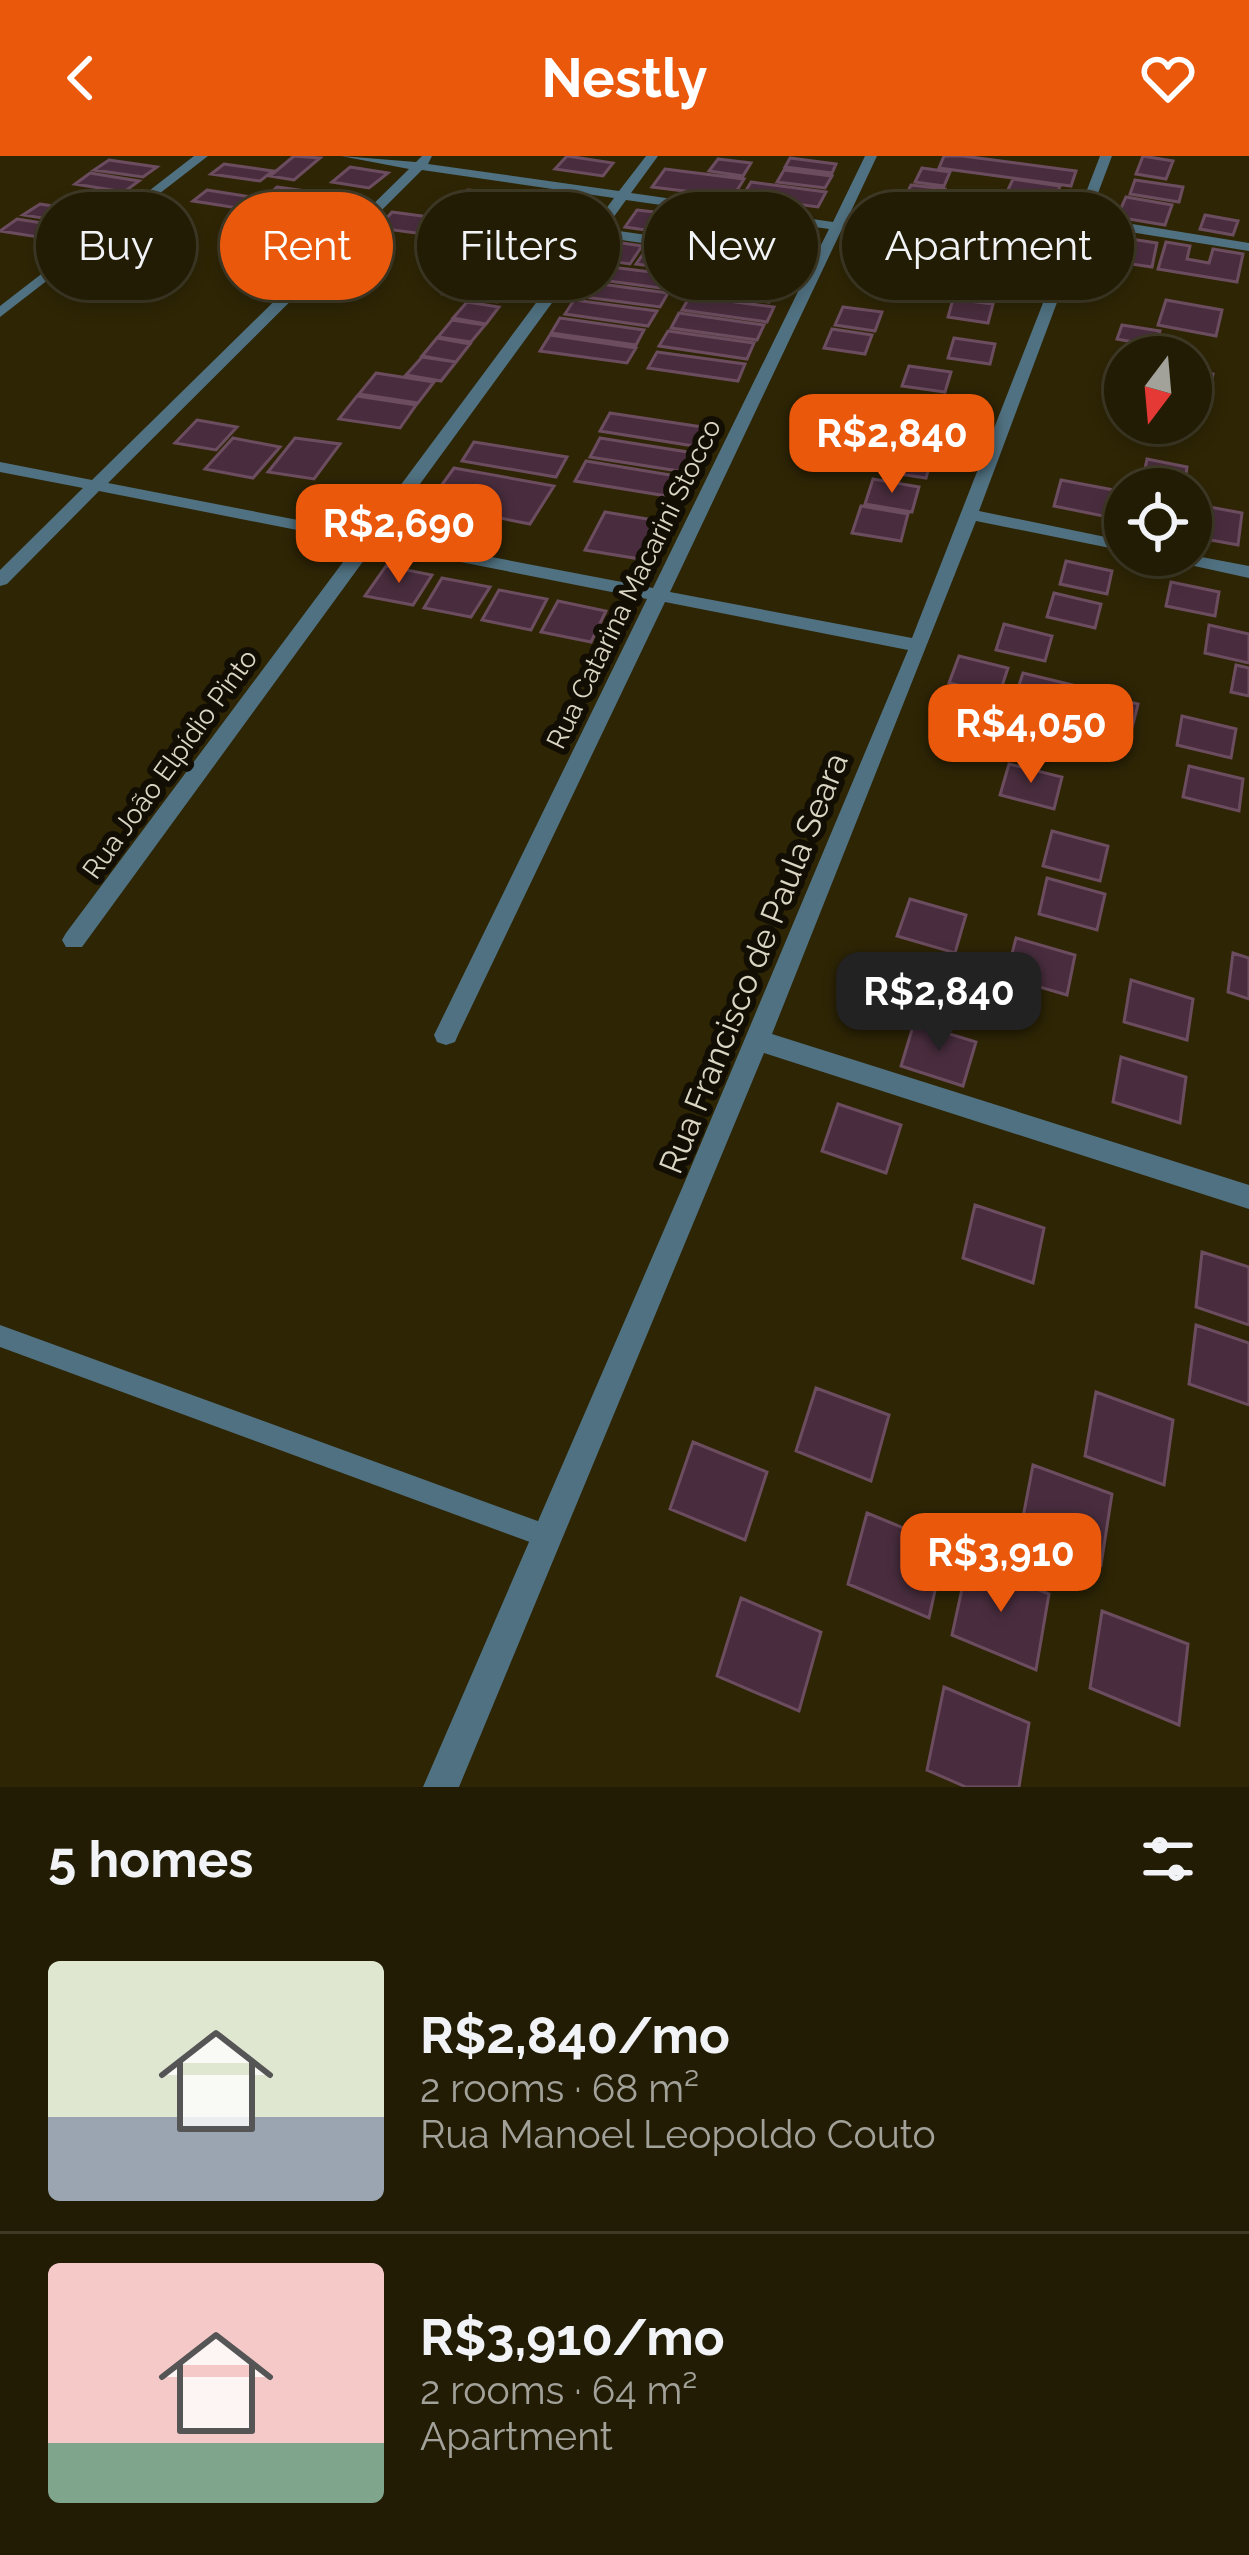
<!DOCTYPE html>
<html lang="en">
<head>
<meta charset="utf-8">
<style>
  :root { --surface:#221c04; --page:#2e2913; --text:#f1f3f6; --muted:#a2a19a; --line:#3f3a26; --accent:#ea580c }
  body { margin:0; font-family:Raleway,sans-serif; background:var(--page); color:var(--text); height:100vh; display:flex; flex-direction:column; font-size:45px; white-space:nowrap }
  * { box-sizing:border-box; margin:0 }
  p { font-size:39px; color:var(--muted) }
  .icon { flex:none; width:66px; height:66px; fill:none; stroke:currentColor; stroke-width:2; stroke-linecap:round; stroke-linejoin:round }
  .map { position:relative; height:1631px; overflow:hidden }
  .sheet { display:flex; flex-direction:column; background:var(--surface); flex:1 }
  .sheet>* { flex:none }
  .guide { position:absolute; left:36px; top:36px; width:1179px; height:108px; display:flex; gap:24px }
  .needle { width:78px; rotate:196deg }
  .fabs { position:absolute; left:1104px; top:180px; display:grid; gap:24px }
  .fabs a { display:grid; place-items:center; width:108px; height:108px; border-radius:50%; background:var(--surface); box-shadow:0 6px 18px #0003,0 0 0 3px var(--line); font-size:60px }
  .price { position:absolute; translate:-50% -102px; padding:0 27px; border-radius:24px; background:var(--accent); color:#fff; font-size:39px; line-height:78px; filter:drop-shadow(0 3px 6px #0008) }
  .price::after { content:''; position:absolute; left:50%; top:72px; width:36px; height:27px; margin-left:-18px; background:inherit; clip-path:polygon(0 0,100% 0,50% 100%) }
  .price.current { background:#222; color:#fff }
  ul { padding:0; list-style:none }
  li { display:flex; align-items:center; gap:36px; height:300px; padding:0 48px }
  li+li { border-top:3px solid var(--line) }
  li span { display:grid; place-items:center; flex:none; width:336px; height:240px; border-radius:12px; color:#555 }
  li>.icon { margin-inline-start:auto }
  span .icon { width:144px; height:144px; fill:#fffc; stroke-width:1 }
  li b { font-size:51px }
  h2 { display:flex; justify-content:space-between; align-items:center; height:144px; padding:0 48px; font-size:51px }
  .tag { padding:0 42px; border-radius:54px; background:var(--surface); box-shadow:0 6px 18px #0003,0 0 0 3px var(--line); font-size:42px; line-height:108px }
  .tag.current { background:var(--accent); color:#fff }
  header { display:flex; justify-content:space-between; align-items:center; height:156px; padding:0 48px; background:var(--accent); color:#fff; font-size:54px; font-weight:700 }
  .map>svg:first-child { display:block }
</style>
</head>
<body>
<header><svg class="icon" aria-label="back" viewBox="0 0 24 24"><path d="M15 5l-7 7 7 7"/></svg>Nestly<svg class="icon" aria-label="heart" viewBox="0 0 24 24"><path d="M12 20l-8-8c-3-5 5-10 8-4 3-6 11-1 8 4z"/></svg></header>
<div class="map">
<svg width="1249" height="1631" viewBox="0 0 1249 1631">
  <rect width="100%" height="100%" fill="#2e2505"/>
  <!-- building -->
  <path fill="#492d3e" stroke="#6c4d5f" stroke-width="3" d="M294,0L320,2L294,24L270,20Z
    M567,0L613,7L603,20L555,13Z
    M944,0H963L1076,15L1071,30L939,12Z
    M1143,0L1173,5L1166,23L1136,18Z
    M790,2L836,8L832,17L785,11Z
    M718,3L751,7L743,20L709,15Z
    M109,4L157,11L143,21L94,14Z
    M224,8L273,15L260,25L211,18Z
    M350,11L388,17L369,32L332,26Z
    M922,12L950,16L944,30L915,26Z
    M665,13L744,23L733,41L652,31Z
    M784,14L832,20L825,32L777,26Z
    M90,17L139,25L124,36L75,28Z
    M1013,23L1060,30L1054,45L1006,38Z
    M1135,24L1183,31L1179,46L1130,38Z
    M751,26L826,36L818,51L742,41Z
    M911,29L945,33L940,46L905,41Z
    M277,31L314,36L302,47L265,42Z
    M207,34L257,42L244,53L193,45Z
    M468,34L502,38L484,59L449,55Z
    M511,39L546,44L529,65L494,61Z
    M559,41L585,45L565,69L538,65Z
    M1126,41L1172,49L1165,69L1117,61Z
    M878,42L916,47L910,59L872,54Z
    M40,48L90,56L74,67L23,59Z
    M922,48L961,53L954,69L916,63Z
    M637,54L664,57L652,75L625,71Z
    M966,55L989,58L983,74L960,70Z
    M392,56L475,67L461,83L378,72Z
    M674,58L701,62L690,79L663,75Z
    M1205,59L1238,65L1233,79L1200,73Z
    M992,60L1041,66L1037,80L988,73Z
    M17,63L67,71L51,83L0,75Z
    M705,63L733,66L722,84L694,80Z
    M740,67L768,71L758,88L730,84Z
    M496,70L547,76L535,92L483,86Z
    M779,71L807,75L798,93L769,89Z
    M1111,80L1157,87L1152,111L1104,104Z
    M483,86L535,93L522,110L470,103Z
    M615,86L642,90L630,108L602,104Z
    M1166,86L1190,90L1187,103L1209,107L1213,93L1243,98L1237,126L1158,113Z
    M649,90L677,94L665,112L636,108Z
    M687,94L715,98L704,117L675,113Z
    M724,99L752,103L741,122L712,118Z
    M470,103L522,110L510,127L456,120Z
    M762,104L791,108L781,127L751,123Z
    M595,109L675,119L667,133L587,122Z
    M457,121L510,128L497,146L443,138Z
    M693,121L775,132L769,146L686,135Z
    M962,122L1001,127L997,145L957,140Z
    M586,126L668,137L660,151L577,140Z
    M690,140L774,151L767,166L682,154Z
    M953,143L993,148L988,167L948,161Z
    M574,144L657,155L648,170L565,158Z
    M1166,144L1222,154L1216,180L1158,169Z
    M467,146L499,151L486,168L453,162Z
    M843,151L882,156L875,175L835,169Z
    M679,157L764,169L757,184L671,172Z
    M560,162L644,174L636,189L551,177Z
    M452,164L485,169L471,186L438,181Z
    M1122,169L1160,175L1155,190L1117,183Z
    M832,173L872,179L865,198L824,192Z
    M668,175L754,187L747,203L659,190Z
    M550,179L636,192L627,207L540,195Z
    M437,182L470,188L456,206L422,200Z
    M954,182L995,188L990,208L948,202Z
    M657,196L745,208L738,225L648,212Z
    M422,201L456,206L441,225L406,219Z
    M909,210L951,216L945,236L902,230Z
    M1191,214L1213,218L1209,237L1191,233Z
    M376,217L434,226L418,247L359,238Z
    M357,240L416,249L400,272L339,263Z
    M610,257L702,271L694,290L600,275Z
    M197,264L237,271L216,294L175,287Z
    M895,265L939,272L933,295L888,288Z
    M233,282L280,291L253,322L205,313Z
    M295,282L340,288L314,323L268,316Z
    M600,282L694,297L685,316L590,301Z
    M474,286L567,301L556,321L462,305Z
    M888,291L933,298L926,322L880,315Z
    M1147,303L1187,311L1184,333H1141Z
    M586,305L682,321L673,341L575,325Z
    M454,312L554,330L530,368L428,348Z
    M873,323L919,331L912,356L865,348Z
    M1061,324L1119,335L1113,362L1054,350Z
    M1199,349L1242,357L1238,389L1194,381Z
    M861,350L908,358L901,385L852,377Z
    M605,356L659,365L640,403L585,394Z
    M1066,405L1112,415L1107,438L1060,428Z
    M386,410L432,419L413,449L365,440Z
    M442,422L490,431L471,461L424,452Z
    M1171,426L1219,436L1215,460L1166,450Z
    M499,434L547,443L531,474L482,464Z
    M1054,437L1101,448L1095,472L1047,461Z
    M558,445L606,455L591,486L541,476Z
    M1004,468L1052,480L1045,505L996,494Z
    M1209,469L1249,478V507L1205,497Z
    M959,500L1008,512L999,539L949,527Z
    M1236,509L1249,512V540L1231,536Z
    M1023,517L1073,529L1065,557L1014,544Z
    M1087,535L1138,548L1131,576L1079,563Z
    M1182,560L1236,573L1231,602L1177,589Z
    M1009,608L1062,621L1054,653L1000,639Z
    M1189,610L1243,623L1239,655L1183,641Z
    M1052,675L1108,690L1100,725L1043,710Z
    M1047,722L1105,738L1097,774L1039,758Z
    M910,743L966,759L955,797L897,780Z
    M1016,782L1075,799L1067,839L1006,821Z
    M1233,797L1249,802V843L1228,836Z
    M1131,824L1193,843L1187,884L1124,866Z
    M914,867L976,886L963,930L901,910Z
    M1121,901L1186,921L1180,967L1113,946Z
    M838,948L901,969L886,1017L822,995Z
    M975,1049L1044,1072L1033,1127L963,1102Z
    M1202,1096L1249,1111V1169L1196,1151Z
    M1196,1169L1249,1187V1249L1189,1228Z
    M816,1232L889,1259L871,1325L796,1295Z
    M1096,1236L1173,1264L1164,1329L1085,1300Z
    M693,1286L767,1316L745,1384L670,1353Z
    M1033,1309L1112,1338L1101,1409L1020,1377Z
    M867,1357L945,1389L929,1462L848,1428Z
    M968,1405L1049,1438L1036,1514L952,1479Z
    M741,1442L821,1476L799,1555L717,1520Z
    M1102,1455L1188,1488L1179,1569L1090,1532Z
    M944,1531L1029,1567L1019,1631H966L927,1614Z"/>
  <g fill="none" stroke-linecap="round" stroke-linejoin="round">
    <!-- lane -->
    <path fill="#507181" fill-rule="evenodd" d="M0,1169L546,1368L555,1371L558,1380L555,1389L546,1392L0,1191Z"/>
    <!-- street -->
    <path fill="#507181" fill-rule="evenodd" d="M194,0H208L0,161V150Z
      M341,0L416,6L422,0H432L428,8L619,35L646,0H658L631,37L833,66L865,0H877L845,68L1062,99L1100,0H1112L1089,61L1249,87V95L1086,69L979,355L1125,385V395L976,365L772,878L1249,1029V1053L764,897L459,1631H423L683,1030L908,494L665,446L458,879L455,886L446,889L437,886L434,879L647,443L375,389L82,791H66L62,784L66,777L358,386L99,335L7,428L0,430V414L83,332L0,316V306L92,324L409,13ZM422,14L614,42L365,377L108,327ZM626,44L829,73L814,103L605,73ZM841,75L1059,106L912,482L670,436ZM600,81L810,111L653,432L382,380Z
      M1158,399H1191L1249,410V422L1167,404Z"/>
  </g>
  <g text-anchor="middle" stroke-width="12" stroke-linejoin="round" paint-order="stroke">
    <!-- far-street labels -->
    <g font-size="27" fill="#dbd5c4" stroke="#120e03">
      <text transform="translate(634 428) rotate(-64)" y="9">Rua Catarina Macarini Stocco</text>
      <text transform="translate(170 608) rotate(-54)" y="9">Rua João Elpídio Pinto</text>
    </g>
    <!-- street labels -->
    <g font-size="33" fill="#dbd5c4" stroke="#120e03">
      <text transform="translate(753 807) rotate(-68)" y="12">Rua Francisco de Paula Seara</text>
    </g>
  </g>
</svg>
<div class="fabs">
<a><svg class="needle" viewBox="-14 -14 28 28"><path d="M0-13l5 13h-10z" fill="#e53935"/><path d="M0 13l5-13h-10z" fill="#a2a19a"/></svg></a>
<a><svg class="icon" aria-label="locate" viewBox="0 0 24 24"><circle cx="12" cy="12" r="6"/><path d="M12 2v4M12 18v4M2 12h4M18 12h4"/></svg></a>
</div>
<b class="price" style="left:892px;top:340px">R$2,840</b>
<b class="price" style="left:399px;top:430px">R$2,690</b>
<b class="price" style="left:1031px;top:630px">R$4,050</b>
<b class="price current" style="left:939px;top:898px">R$2,840</b>
<b class="price" style="left:1001px;top:1459px">R$3,910</b>
<div class="guide">
<a class="tag">Buy</a>
<a class="tag current">Rent</a>
<a class="tag">Filters</a>
<a class="tag">New</a>
<a class="tag">Apartment</a>
</div>
</div>
<section class="sheet">
<h2>5 homes<svg class="icon" aria-label="filters" viewBox="0 0 24 24"><path d="M4 7h16M4 17h16"/><circle cx="9" cy="7" r="2"/><circle cx="15" cy="17" r="2"/></svg></h2>
<ul>
<li><span style="background:linear-gradient(#dfe7d0 65%,#9aa5b1 0)"><svg class="icon" aria-label="home" viewBox="0 0 24 24"><path d="M3 11l9-7 9 7M6 9v11h12V9"/></svg></span><div><b>R$2,840/mo</b><p>2 rooms · 68 m²</p><p>Rua Manoel Leopoldo Couto</p></div></li>
<li><span style="background:linear-gradient(#f6c9c9 75%,#7fa58c 0)"><svg class="icon" aria-label="home" viewBox="0 0 24 24"><path d="M3 11l9-7 9 7M6 9v11h12V9"/></svg></span><div><b>R$3,910/mo</b><p>2 rooms · 64 m²</p><p>Apartment</p></div></li>
</ul>
</section>
</body>
</html>
